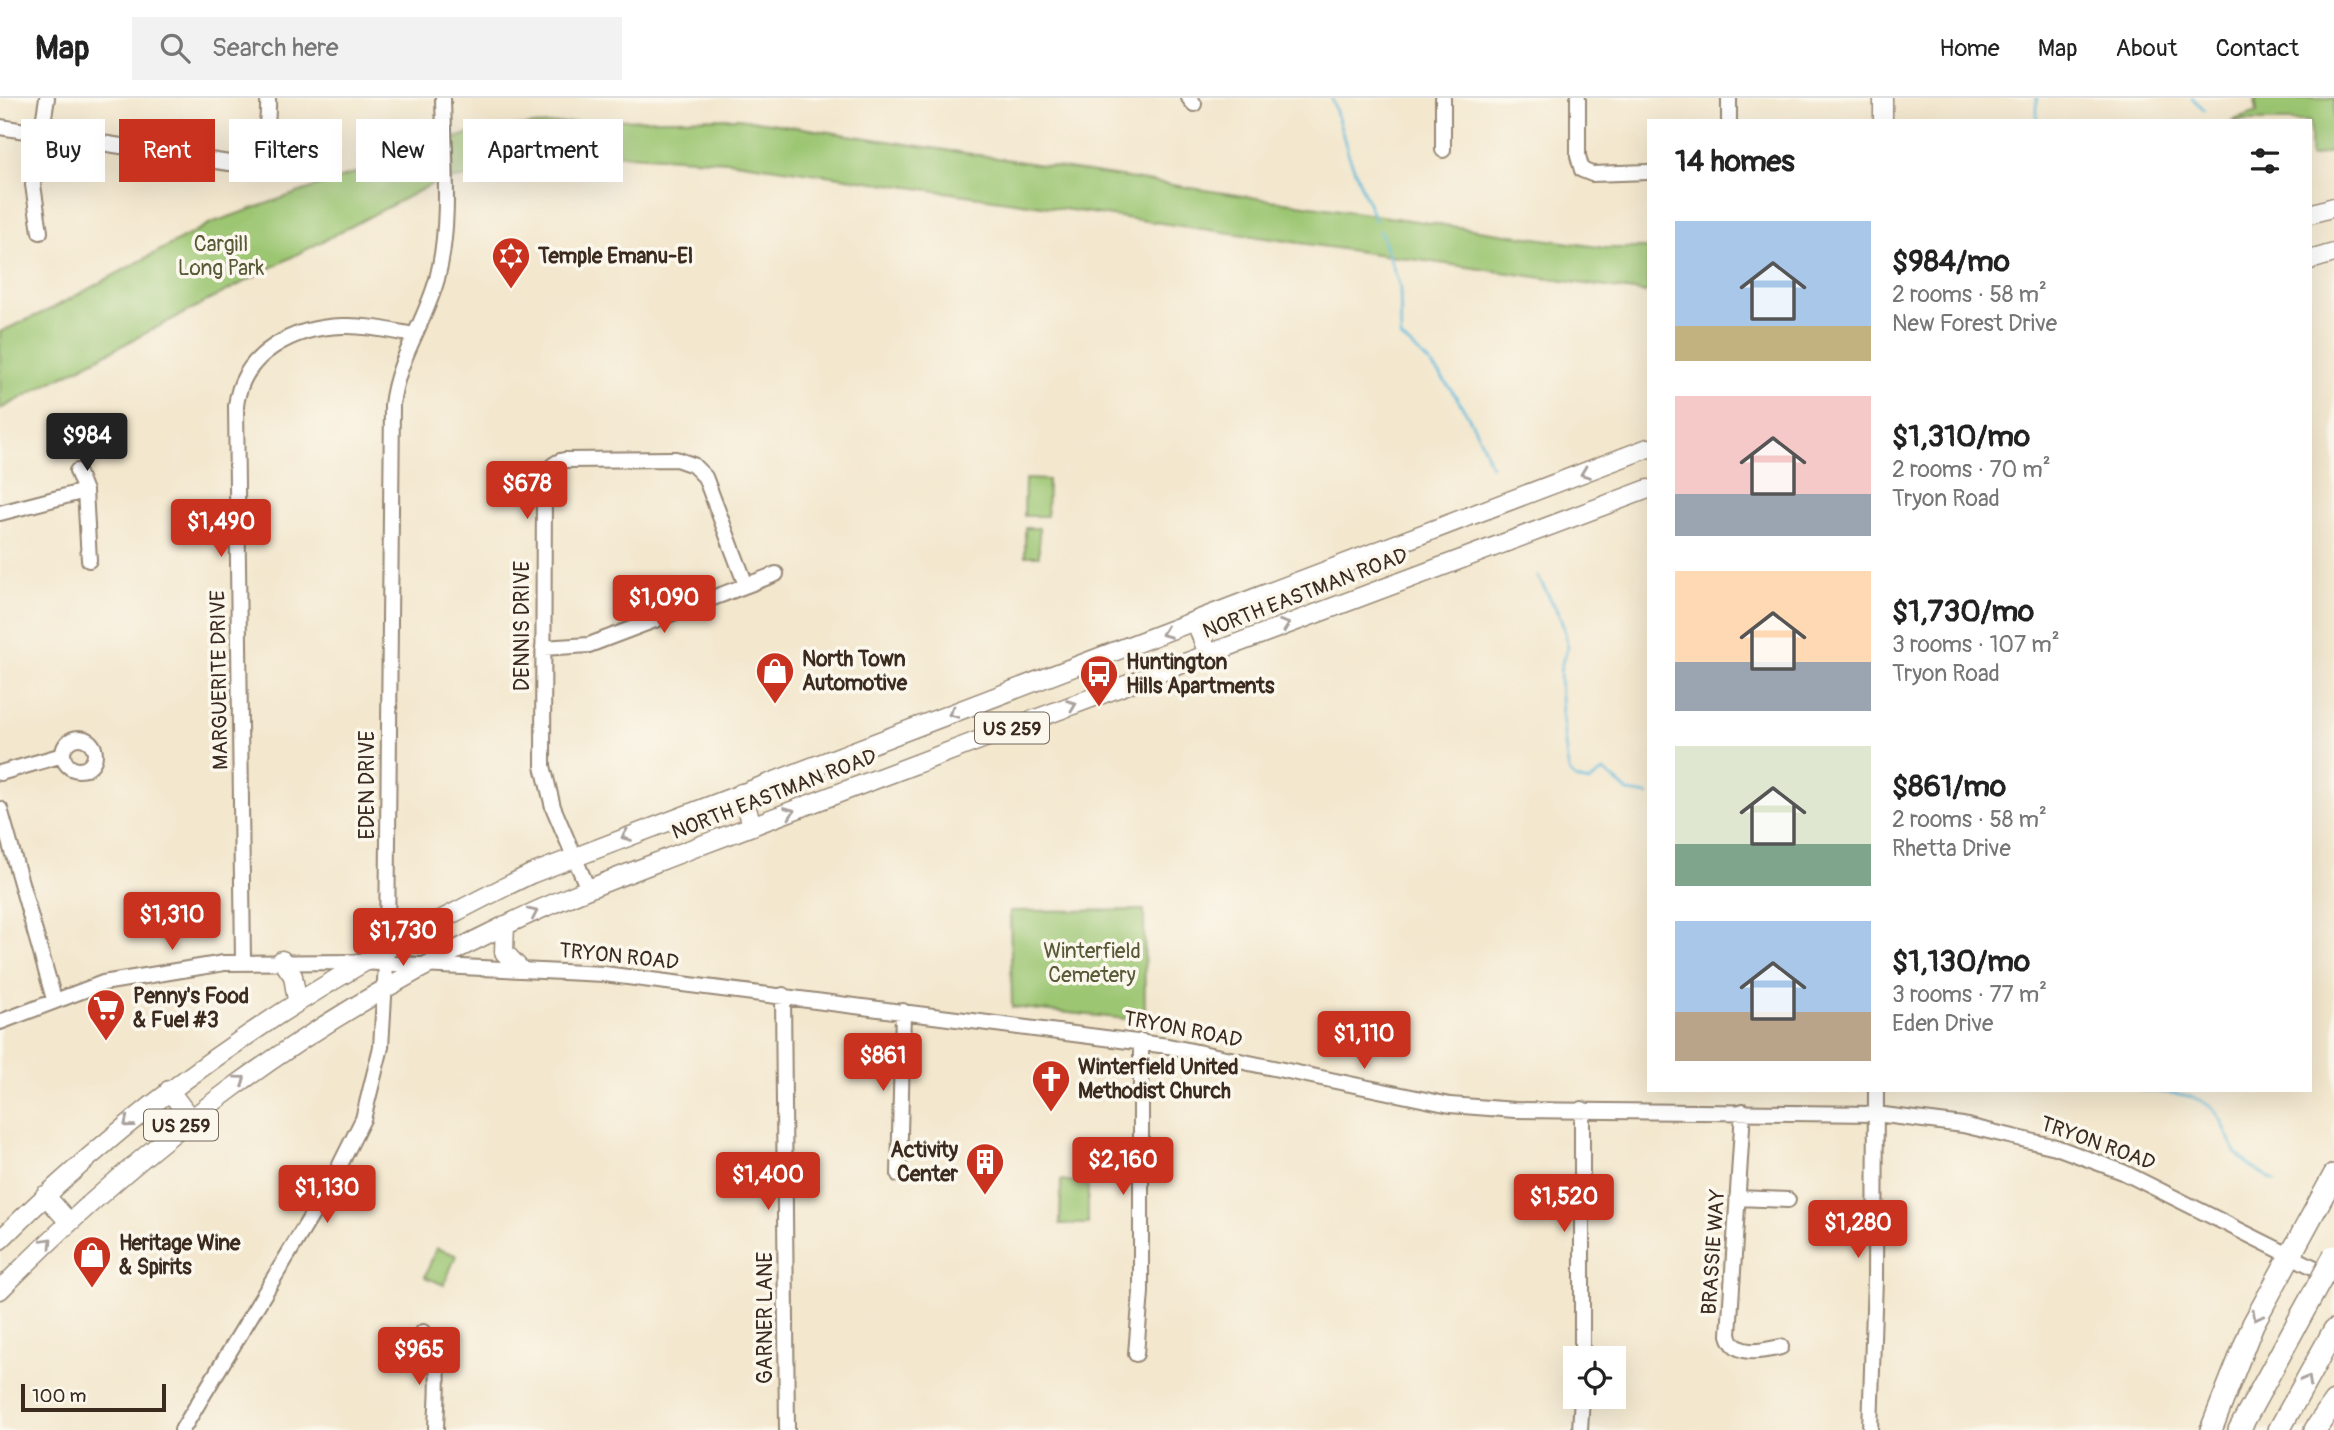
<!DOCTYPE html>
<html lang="en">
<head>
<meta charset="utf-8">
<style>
  :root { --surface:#fff; --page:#f2f2f2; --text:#222; --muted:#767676; --line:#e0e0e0; --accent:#c8321e }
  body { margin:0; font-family:Pangolin,sans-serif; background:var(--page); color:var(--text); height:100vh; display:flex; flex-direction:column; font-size:26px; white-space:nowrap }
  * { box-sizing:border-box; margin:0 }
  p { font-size:23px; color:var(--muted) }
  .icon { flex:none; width:38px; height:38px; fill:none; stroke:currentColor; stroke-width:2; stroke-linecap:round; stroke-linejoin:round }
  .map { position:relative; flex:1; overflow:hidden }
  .drawer { position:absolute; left:1647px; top:21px; width:665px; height:973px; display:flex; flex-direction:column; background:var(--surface); border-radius:0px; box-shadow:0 7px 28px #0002 }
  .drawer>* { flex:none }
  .guide { position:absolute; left:21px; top:21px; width:665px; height:63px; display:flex; gap:14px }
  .fabs { position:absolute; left:1563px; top:1248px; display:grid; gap:14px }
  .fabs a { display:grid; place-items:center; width:63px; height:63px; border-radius:0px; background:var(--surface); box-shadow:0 7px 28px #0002; font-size:35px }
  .scale { position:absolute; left:21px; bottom:18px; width:145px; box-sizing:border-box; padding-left:7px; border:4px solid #3b2a1e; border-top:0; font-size:19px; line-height:24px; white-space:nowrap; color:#3b2a1e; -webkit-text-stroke:5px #fbf7ec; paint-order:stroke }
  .price { position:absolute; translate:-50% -60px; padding:0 16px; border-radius:7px; background:var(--accent); color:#fff; font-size:23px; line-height:46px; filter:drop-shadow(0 2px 4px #0008) }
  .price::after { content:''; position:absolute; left:50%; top:42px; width:21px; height:16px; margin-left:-10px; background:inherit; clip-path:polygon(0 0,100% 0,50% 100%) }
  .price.on { background:#222; color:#fff }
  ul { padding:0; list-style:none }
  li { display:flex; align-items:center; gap:21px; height:175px; padding:0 28px }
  li span { display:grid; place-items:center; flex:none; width:196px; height:140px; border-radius:0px; color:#555 }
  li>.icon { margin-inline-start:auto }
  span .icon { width:84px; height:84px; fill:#fffc; stroke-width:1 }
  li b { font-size:30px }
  h2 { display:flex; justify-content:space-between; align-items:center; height:84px; padding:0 28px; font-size:30px }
  .pill { padding:0 24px; border-radius:0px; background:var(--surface); box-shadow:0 7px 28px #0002; font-size:24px; line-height:63px }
  .pill.on { background:var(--accent); color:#fff }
  header { display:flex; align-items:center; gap:42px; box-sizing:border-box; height:98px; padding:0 35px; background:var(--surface); border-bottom:2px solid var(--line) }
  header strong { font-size:33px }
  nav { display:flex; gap:38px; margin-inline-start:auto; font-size:24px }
  .search { width:490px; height:63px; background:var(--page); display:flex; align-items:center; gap:18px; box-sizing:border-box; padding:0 24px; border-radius:0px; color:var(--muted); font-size:26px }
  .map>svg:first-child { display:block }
</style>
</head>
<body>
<header>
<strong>Map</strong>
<div class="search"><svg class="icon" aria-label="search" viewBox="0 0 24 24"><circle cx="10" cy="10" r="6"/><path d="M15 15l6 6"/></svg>Search here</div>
<nav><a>Home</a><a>Map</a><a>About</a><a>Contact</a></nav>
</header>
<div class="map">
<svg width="2334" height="1332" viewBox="0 0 2334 1332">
  <rect width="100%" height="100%" fill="#fbf7ec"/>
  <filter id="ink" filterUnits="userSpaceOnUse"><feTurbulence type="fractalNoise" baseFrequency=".0143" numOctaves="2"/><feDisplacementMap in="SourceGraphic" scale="14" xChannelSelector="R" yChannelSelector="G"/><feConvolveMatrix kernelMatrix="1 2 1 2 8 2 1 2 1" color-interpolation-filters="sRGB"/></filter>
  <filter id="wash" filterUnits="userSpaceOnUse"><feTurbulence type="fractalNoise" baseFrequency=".00686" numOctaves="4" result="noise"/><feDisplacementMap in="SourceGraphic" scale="28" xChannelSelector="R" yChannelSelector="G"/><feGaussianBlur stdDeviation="1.57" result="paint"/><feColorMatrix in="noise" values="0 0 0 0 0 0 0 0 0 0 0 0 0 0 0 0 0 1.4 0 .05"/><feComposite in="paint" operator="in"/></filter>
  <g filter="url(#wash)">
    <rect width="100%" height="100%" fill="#f3e7cd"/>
    <!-- green -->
    <path fill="#9cc672" stroke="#6c7848" stroke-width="2" d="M2255,0H2334V53L2310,59V23H2231L2257,14Z
      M738,20L1263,101L1605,150H1648V195L728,63L611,56L436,84L0,311V234L53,210L211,125L482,31L607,22Z
      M1025,381L1048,382L1047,418H1024Z
      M1025,430H1039V458H1025Z
      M1144,812L1145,923L1012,909L1010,813Z
      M1061,1082L1088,1086V1126H1060Z
      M436,1150L456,1157L444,1187L425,1179Z"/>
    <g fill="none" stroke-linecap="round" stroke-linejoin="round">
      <!-- stream -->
      <path stroke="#5fb9dc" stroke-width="2.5" d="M1332,0L1349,58L1375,122
        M2037,0V23
        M2192,0L2205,12
        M1380,133L1400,189L1401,240C1443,271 1474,320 1491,368
        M1538,479C1549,499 1567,525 1567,549C1567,555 1562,562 1561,569C1558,580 1566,668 1570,675C1575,682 1582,682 1589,684L1604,673L1628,694L1648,697
        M2139,992C2160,995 2190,993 2208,1007C2225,1019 2225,1038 2236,1054C2245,1067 2262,1075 2275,1083"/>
    </g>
  </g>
  <g filter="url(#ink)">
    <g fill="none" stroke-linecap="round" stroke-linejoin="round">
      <!-- minor casing -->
      <g stroke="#978876" stroke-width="18">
        <path id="minor" d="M1189,0L1194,6
          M1578,0V58L1582,72L1592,76L1648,74
          M1729,23V0
          M0,29L229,65C265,60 269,31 268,0
          M1443,52V0
          M40,134L33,87L47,0
          M77,373L85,393
          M0,415L85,393L89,462
          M543,550L589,547L776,476
          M63 656a16 16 0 1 1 32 0a16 16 0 1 1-32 0Z
          M0,675L63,657
          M0,711L54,901
          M588,791L553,709L543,668L544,384C546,372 553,364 565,362L676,361L693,367L705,379L746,487
          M243,863L236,308C242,255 294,229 343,228C367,227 391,233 414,237
          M783,897L787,1332
          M0,924L103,885L224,865L359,864L604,876L1168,948L1450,1007L1515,1012L1876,1016L1963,1027L2056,1049L2123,1074L2333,1179
          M1582,1011V1260
          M1743,1013L1729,1237C1735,1260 1763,1253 1781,1249
          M899,1077L903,913
          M1737,1100L1788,1102
          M423,1234C445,1251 436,1306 436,1332
          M1136,1256L1141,1194V943
          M182,1332L330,1087L363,1021L381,949L387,849L392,307C397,261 425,225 437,181C452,123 444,59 443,0
          M1580,1332L1582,1298
          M1870,1332L1875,1180L1876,992"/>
      </g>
      <!-- major casing -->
      <g stroke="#978876" stroke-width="21">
        <path id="major" d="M1883,23V0
          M2310,116L2334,109
          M2310,162L2334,155
          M1196,524L1208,556
          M741,695L753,728
          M505,827L504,854L519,870
          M282,862L293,878L297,902
          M169,992L190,1020
          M45,1097L68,1123
          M0,1142C160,982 329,874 531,776L1648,350
          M0,1192C150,1040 308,922 502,829C563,799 627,776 691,751C784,716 877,681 969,646C1196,561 1422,474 1648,391"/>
      </g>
      <!-- highway casing -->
      <g stroke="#978876" stroke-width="24">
        <path id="highway" d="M2211,1332L2253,1226L2334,1077
          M2239,1332L2301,1218
          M2279,1332L2334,1232
          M2315,1332L2334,1304"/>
      </g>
      <!-- minor -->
      <use href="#minor" stroke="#fff" stroke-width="14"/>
      <!-- major -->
      <use href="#major" stroke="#fff" stroke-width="18"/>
      <!-- highway -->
      <use href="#highway" stroke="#fff" stroke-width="21"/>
      <!-- highway-bridge casing -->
      <g stroke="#978876" stroke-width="24" stroke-linecap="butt">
        <path id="highway-bridge" d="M2301,1218L2334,1158"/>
      </g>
      <!-- highway-bridge -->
      <use href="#highway-bridge" stroke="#fff" stroke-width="21"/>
    </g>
    <!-- one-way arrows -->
    <defs><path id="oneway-chevron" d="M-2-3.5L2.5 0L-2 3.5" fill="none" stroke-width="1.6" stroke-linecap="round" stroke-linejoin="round" transform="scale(1.75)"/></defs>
    <g stroke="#a79f9a">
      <use href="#oneway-chevron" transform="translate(1585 375) rotate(159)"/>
      <use href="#oneway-chevron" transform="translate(1285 527) rotate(-20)"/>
      <use href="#oneway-chevron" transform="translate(1166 535) rotate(159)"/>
      <use href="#oneway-chevron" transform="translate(1072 607) rotate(-21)"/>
      <use href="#oneway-chevron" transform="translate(953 615) rotate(159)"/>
      <use href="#oneway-chevron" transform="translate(790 714) rotate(-21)"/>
      <use href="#oneway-chevron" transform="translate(626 738) rotate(159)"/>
      <use href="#oneway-chevron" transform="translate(533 815) rotate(-25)"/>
      <use href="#oneway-chevron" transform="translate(241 982) rotate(-37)"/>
      <use href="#oneway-chevron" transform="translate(128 1025) rotate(141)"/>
      <use href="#oneway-chevron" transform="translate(48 1144) rotate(-46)"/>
      <use href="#oneway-chevron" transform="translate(2257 1218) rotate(117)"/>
      <use href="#oneway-chevron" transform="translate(2307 1282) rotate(-61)"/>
    </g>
  </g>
  <!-- icons -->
  <defs>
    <g id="synagogue-pin" transform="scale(2.0125)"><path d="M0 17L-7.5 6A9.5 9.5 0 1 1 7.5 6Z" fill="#c8321e" stroke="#fbf7ec"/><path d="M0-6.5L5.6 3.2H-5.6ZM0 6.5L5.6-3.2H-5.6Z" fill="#fff"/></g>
    <g id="shop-pin" transform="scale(2.0125)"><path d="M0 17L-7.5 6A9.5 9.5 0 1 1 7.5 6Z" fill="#c8321e" stroke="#fbf7ec"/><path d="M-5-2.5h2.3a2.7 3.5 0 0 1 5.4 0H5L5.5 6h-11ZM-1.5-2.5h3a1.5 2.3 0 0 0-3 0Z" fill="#fff"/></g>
    <g id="bus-pin" transform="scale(2.0125)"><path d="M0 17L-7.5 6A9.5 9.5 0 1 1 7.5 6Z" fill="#c8321e" stroke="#fbf7ec"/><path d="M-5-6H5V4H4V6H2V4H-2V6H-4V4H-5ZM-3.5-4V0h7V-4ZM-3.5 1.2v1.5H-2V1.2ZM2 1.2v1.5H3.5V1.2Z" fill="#fff"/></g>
    <g id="supermarket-pin" transform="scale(2.0125)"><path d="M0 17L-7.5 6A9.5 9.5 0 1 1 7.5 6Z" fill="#c8321e" stroke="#fbf7ec"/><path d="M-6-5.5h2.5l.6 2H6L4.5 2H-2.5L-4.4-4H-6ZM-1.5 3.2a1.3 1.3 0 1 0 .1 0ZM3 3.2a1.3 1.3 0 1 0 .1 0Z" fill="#fff"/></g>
    <g id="church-pin" transform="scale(2.0125)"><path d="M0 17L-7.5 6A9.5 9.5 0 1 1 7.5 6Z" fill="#c8321e" stroke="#fbf7ec"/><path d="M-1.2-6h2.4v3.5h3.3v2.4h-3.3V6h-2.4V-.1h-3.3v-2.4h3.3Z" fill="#fff"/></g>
    <g id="building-pin" transform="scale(2.0125)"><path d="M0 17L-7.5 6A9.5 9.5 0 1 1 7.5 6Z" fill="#c8321e" stroke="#fbf7ec"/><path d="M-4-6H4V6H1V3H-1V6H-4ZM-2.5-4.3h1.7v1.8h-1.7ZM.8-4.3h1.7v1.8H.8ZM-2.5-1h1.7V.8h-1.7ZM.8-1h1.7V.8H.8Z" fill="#fff"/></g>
  </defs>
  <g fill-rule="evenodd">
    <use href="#synagogue-pin" x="511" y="158"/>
    <use href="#shop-pin" x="775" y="573"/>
    <use href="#bus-pin" x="1099" y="576"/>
    <use href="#supermarket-pin" x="106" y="910"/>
    <use href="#church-pin" x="1051" y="981"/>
    <use href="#building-pin" x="985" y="1064"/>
    <use href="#shop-pin" x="92" y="1157"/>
  </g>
  <g text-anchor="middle" stroke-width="7" stroke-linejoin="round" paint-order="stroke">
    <!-- shield labels -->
    <g fill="#fbf7ec" stroke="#75685c" stroke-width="2">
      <rect x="975" y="614.5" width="74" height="31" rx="5"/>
      <rect x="144" y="1011.5" width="74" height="31" rx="5"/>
    </g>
    <g font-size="19" font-weight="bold" fill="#3b2a1e">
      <text x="1012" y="637">US 259</text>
      <text x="181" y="1034">US 259</text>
    </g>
    <!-- park labels -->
    <g font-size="21" fill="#585937" stroke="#fbf7ec">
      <text x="221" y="153">Cargill<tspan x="221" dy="24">Long Park</tspan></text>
      <text x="1092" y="860">Winterfield<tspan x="1092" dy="24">Cemetery</tspan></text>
    </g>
    <!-- poi labels -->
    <g font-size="21" font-weight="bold" fill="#3b2a1e" stroke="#fbf7ec" text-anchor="start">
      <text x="538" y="165">Temple Emanu-El</text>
      <text x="802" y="568">North Town<tspan x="802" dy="24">Automotive</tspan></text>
      <text x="1126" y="571">Huntington<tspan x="1126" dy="24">Hills Apartments</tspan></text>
      <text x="133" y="905">Penny's Food<tspan x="133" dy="24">&amp; Fuel #3</tspan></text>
      <text x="1078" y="976">Winterfield United<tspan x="1078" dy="24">Methodist Church</tspan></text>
      <text x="958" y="1059" text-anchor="end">Activity<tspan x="958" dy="24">Center</tspan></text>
      <text x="119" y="1152">Heritage Wine<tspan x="119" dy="24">&amp; Spirits</tspan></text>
    </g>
    <!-- street labels -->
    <g font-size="21" fill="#3b2a1e" stroke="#fbf7ec">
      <text transform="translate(1305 495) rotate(-21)" y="7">NORTH EASTMAN ROAD</text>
      <text transform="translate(522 528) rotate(-90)" y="7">DENNIS DRIVE</text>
      <text transform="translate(219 582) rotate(-91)" y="7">MARGUERITE DRIVE</text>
      <text transform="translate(367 687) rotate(-90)" y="7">EDEN DRIVE</text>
      <text transform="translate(774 696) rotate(-21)" y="7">NORTH EASTMAN ROAD</text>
      <text transform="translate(619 858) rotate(6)" y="7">TRYON ROAD</text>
      <text transform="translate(1183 931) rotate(11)" y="7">TRYON ROAD</text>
      <text transform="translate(2098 1045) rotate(20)" y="7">TRYON ROAD</text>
      <text transform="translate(1713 1154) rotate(-86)" y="7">BRASSIE WAY</text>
      <text transform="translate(765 1220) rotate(-90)" y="7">GARNER LANE</text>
    </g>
  </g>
</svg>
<div class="fabs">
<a><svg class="icon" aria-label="locate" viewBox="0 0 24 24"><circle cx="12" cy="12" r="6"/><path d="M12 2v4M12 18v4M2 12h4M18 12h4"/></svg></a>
</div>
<div class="scale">100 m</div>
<b class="price on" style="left:87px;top:375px">$984</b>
<b class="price" style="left:527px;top:423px">$678</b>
<b class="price" style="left:221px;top:461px">$1,490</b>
<b class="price" style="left:664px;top:537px">$1,090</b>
<b class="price" style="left:172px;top:854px">$1,310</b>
<b class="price" style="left:403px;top:870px">$1,730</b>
<b class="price" style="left:1364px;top:973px">$1,110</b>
<b class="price" style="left:883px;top:995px">$861</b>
<b class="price" style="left:1123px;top:1099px">$2,160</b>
<b class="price" style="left:768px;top:1114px">$1,400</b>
<b class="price" style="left:327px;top:1127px">$1,130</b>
<b class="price" style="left:1564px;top:1136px">$1,520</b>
<b class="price" style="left:1858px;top:1162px">$1,280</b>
<b class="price" style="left:419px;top:1289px">$965</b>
<div class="guide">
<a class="pill">Buy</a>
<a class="pill on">Rent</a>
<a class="pill">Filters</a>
<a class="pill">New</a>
<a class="pill">Apartment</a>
</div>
<section class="drawer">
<h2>14 homes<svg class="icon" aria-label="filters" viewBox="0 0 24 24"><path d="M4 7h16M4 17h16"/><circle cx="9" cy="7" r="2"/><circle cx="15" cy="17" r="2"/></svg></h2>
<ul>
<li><span style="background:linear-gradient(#a9c7e8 75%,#c2b280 0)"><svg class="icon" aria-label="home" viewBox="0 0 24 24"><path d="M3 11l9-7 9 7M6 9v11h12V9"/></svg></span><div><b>$984/mo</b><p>2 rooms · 58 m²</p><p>New Forest Drive</p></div></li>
<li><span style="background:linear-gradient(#f6c9c9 70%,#9aa5b1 0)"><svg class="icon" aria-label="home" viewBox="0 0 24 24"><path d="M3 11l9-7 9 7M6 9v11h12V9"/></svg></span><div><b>$1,310/mo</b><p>2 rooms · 70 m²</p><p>Tryon Road</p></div></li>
<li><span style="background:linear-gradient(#ffd9b3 65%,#9aa5b1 0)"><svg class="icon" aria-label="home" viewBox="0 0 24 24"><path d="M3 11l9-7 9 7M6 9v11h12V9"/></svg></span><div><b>$1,730/mo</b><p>3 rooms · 107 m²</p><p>Tryon Road</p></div></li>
<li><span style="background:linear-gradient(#dfe7d0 70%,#7fa58c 0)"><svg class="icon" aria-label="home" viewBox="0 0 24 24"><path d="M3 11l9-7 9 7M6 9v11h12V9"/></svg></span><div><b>$861/mo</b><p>2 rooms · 58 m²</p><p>Rhetta Drive</p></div></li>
<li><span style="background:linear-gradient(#a9c7e8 65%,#b9a48a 0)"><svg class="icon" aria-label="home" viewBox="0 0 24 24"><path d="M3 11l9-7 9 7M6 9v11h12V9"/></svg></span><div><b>$1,130/mo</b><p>3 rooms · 77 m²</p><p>Eden Drive</p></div></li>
</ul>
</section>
</div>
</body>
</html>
